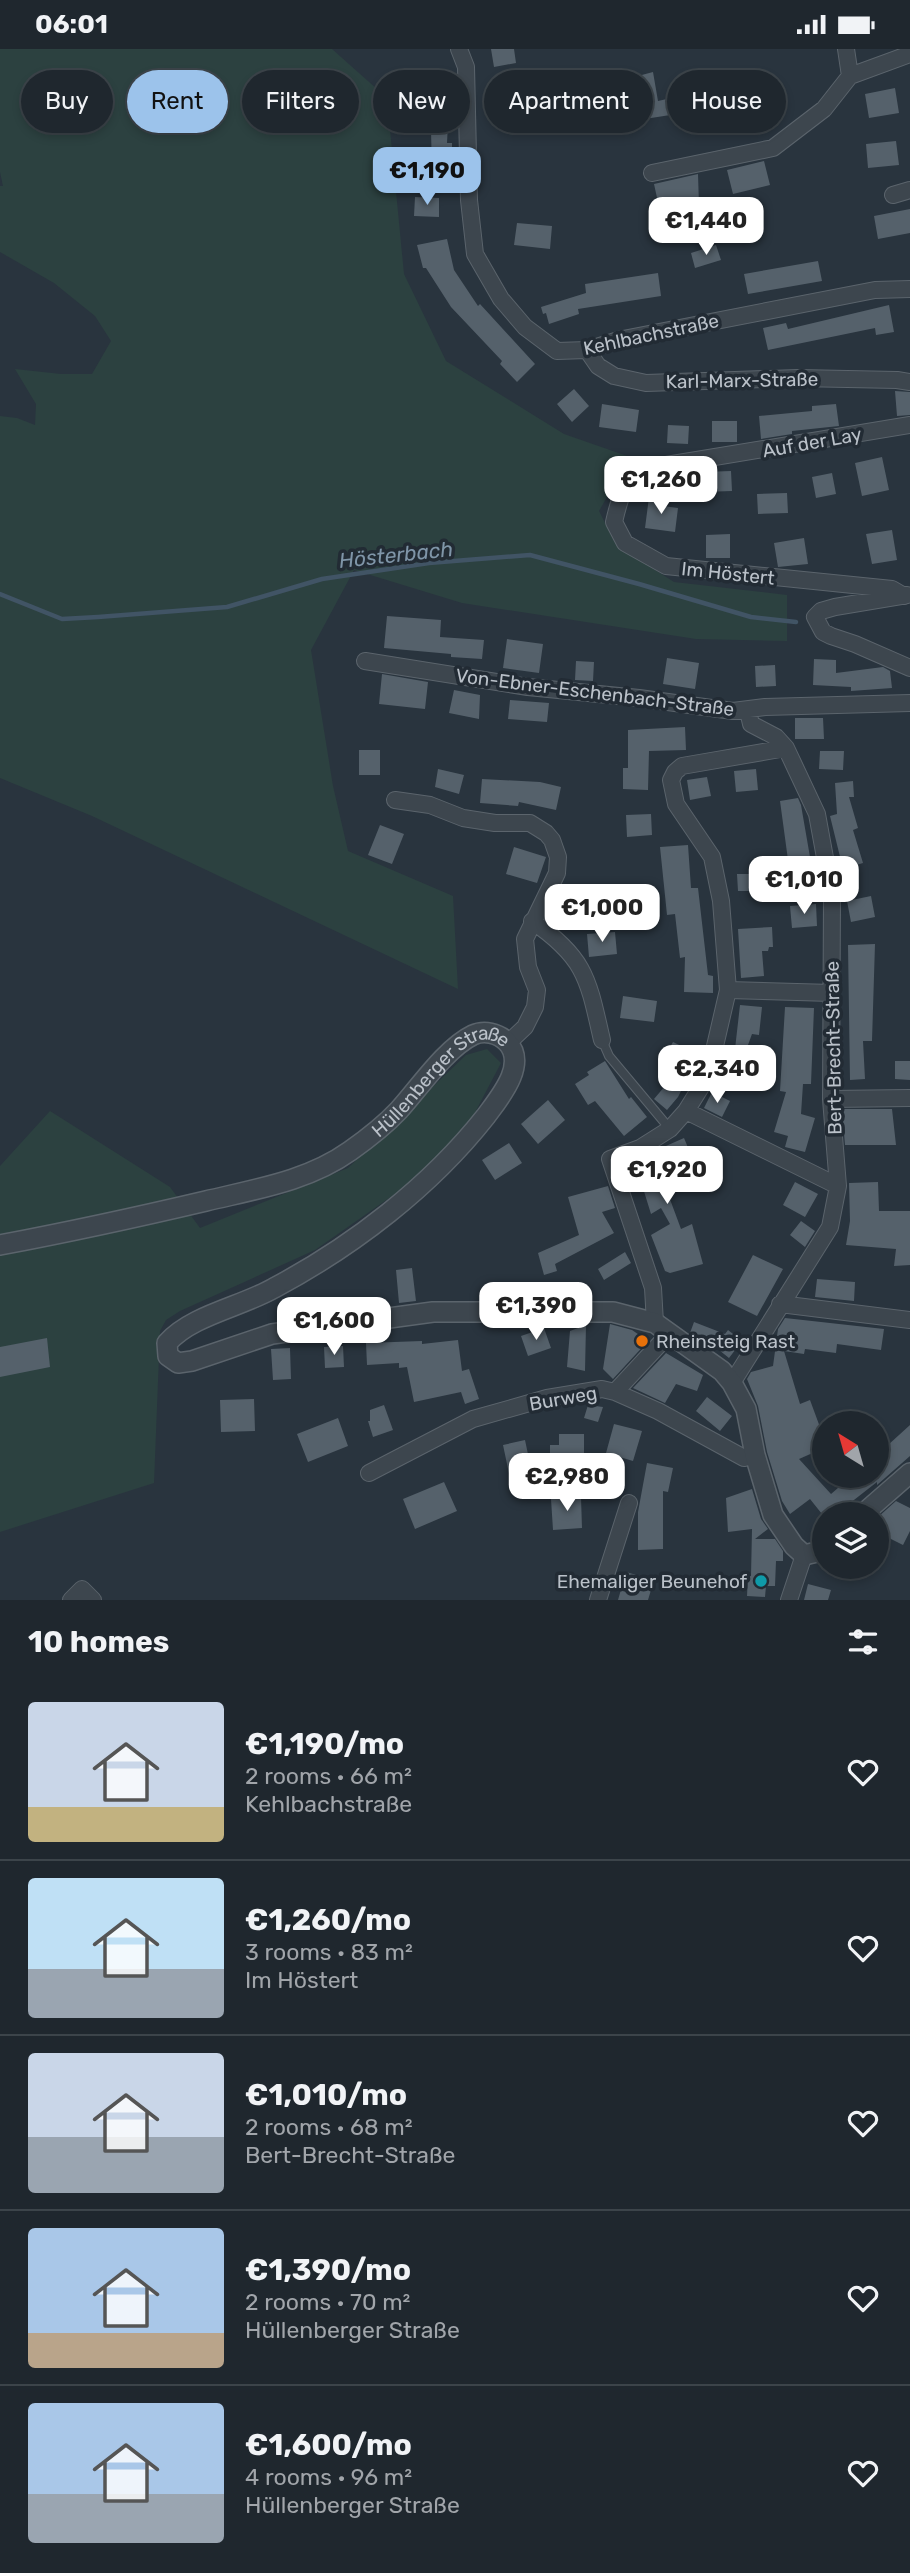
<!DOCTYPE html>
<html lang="en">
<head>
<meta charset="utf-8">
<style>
  :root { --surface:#1f272e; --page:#272f36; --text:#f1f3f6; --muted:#a1a5aa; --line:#3c444a; --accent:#9cc3eb }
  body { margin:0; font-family:Rubik,sans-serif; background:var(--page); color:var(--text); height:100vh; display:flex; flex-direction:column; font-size:26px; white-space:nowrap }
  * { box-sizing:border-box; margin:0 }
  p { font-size:23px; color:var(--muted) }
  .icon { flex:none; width:38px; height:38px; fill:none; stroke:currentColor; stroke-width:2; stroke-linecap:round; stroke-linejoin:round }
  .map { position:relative; height:1551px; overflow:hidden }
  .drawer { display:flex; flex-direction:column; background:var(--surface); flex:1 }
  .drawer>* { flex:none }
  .top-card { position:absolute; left:21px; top:21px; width:868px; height:63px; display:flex; gap:14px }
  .needle { width:46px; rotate:323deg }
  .tools { position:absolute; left:812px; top:1362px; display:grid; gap:14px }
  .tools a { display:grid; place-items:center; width:77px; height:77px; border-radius:50%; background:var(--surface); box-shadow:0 4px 10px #0003,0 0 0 2px var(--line); font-size:35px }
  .price { position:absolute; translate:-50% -60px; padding:0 16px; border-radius:14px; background:#fff; color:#222; font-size:23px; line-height:46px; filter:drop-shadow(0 2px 4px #0008) }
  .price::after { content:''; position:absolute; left:50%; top:42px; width:21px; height:16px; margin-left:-10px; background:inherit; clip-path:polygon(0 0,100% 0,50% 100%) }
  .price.active { background:var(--accent); color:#111 }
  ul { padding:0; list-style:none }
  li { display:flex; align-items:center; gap:21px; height:175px; padding:0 28px }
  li+li { border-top:2px solid var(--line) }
  li span { display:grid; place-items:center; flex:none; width:196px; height:140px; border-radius:7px; color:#555 }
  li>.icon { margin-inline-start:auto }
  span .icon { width:84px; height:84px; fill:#fffc; stroke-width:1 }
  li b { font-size:30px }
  h2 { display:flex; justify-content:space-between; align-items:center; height:84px; padding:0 28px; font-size:30px }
  .chip { padding:0 24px; border-radius:32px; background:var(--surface); box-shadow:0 4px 10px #0003,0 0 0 2px var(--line); font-size:24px; line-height:63px }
  .chip.active { background:var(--accent); color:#111 }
  .status { display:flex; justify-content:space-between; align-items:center; height:49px; padding:0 35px; background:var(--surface); direction:ltr }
  .status svg { height:19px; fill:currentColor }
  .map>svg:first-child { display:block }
</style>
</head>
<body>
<div class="status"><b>06:01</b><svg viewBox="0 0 49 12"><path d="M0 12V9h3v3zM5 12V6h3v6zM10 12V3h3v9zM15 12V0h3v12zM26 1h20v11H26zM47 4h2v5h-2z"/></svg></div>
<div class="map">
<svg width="910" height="1551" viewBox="0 0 910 1551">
  <rect width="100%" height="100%" fill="#29343e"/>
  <!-- green -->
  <path fill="#2c4140" d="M0,0H332L387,49L404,225L446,312L564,385L630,408L599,462L616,496L674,533L787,546V592L696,590L462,554L354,521L311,601L333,737L348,802L453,847L458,940L92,767L0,729V367L17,369L35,376L36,355L15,320L61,325H92L111,292L95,267L54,234L0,203V137H3L0,123Z
    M487,1000L501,1014L470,1073L412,1133L315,1201L180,1262L166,1271L160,1282L154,1434L0,1483V1117L50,1062L170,1138L200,1179L348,1119L466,1006Z"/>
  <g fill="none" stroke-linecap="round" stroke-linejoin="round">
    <!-- stream -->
    <path stroke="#415465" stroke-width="4.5" d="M0,545L62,570L98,568L227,558L322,530L429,514L530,506L639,535L751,568L796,573"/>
  </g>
  <!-- building -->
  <path fill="#55616b" d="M491,0H514L516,14L494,18Z
    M653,23L658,52L763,28L770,65L733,72L732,64L686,73L683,64L632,72L623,31Z
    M895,39L899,64L869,69L865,45Z
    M422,54L449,55L447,94H452V124H432L431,81L421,80Z
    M896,92L899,116L868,119L866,95Z
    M764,112L770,136L733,145L727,121Z
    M698,125L699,156L661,167L654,135Z
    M415,148L439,149V168L414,167Z
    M910,160V184L878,190L874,167Z
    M517,174L552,177L550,200L514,196Z
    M447,190L454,221L478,257L480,255L535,315L517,333L500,315L502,312L451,258L426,219H423L417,196Z
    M716,196L721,211L695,219L691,204Z
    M818,212L822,232L748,245L744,225Z
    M658,224L661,247L578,260L579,265L549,275L546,264L543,265L541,258L586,244L585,235Z
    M889,256L894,283L876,286L875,279L768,301L763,279L786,274L788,280Z
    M574,340L589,357L572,373L557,355Z
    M895,342L910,343V366L897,367Z
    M602,355L639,361L636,383L599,378Z
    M836,355L839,377L792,382V385L761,390L759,367L812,362V357Z
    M712,372H737V393H712Z
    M668,376L689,377L688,395L667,394Z
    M882,408L889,441L862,447L855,414Z
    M731,422L732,442L704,443L703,423Z
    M832,424L836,445L816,449L812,428Z
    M787,444L788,464L758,465L757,445Z
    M649,448L664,450L663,457L678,459L675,483L645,479Z
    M892,481L897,511L872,515L866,485Z
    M730,485V509H706V486Z
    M804,489L808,515L778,518L774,494Z
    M387,567L441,571L440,588L484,591L482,610L451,608V605L384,599Z
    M507,590L543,595L539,624L503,619Z
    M667,609L699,614L695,640L663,635Z
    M814,610L836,611V624L883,618L890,622L892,639L851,642V638L813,636Z
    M576,612L594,613L593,632L575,631Z
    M775,616L776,637L756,638L755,617Z
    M382,625L428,633L425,660L379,655Z
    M454,641L480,646L479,670L449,664Z
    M510,651L549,654L547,673L508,670Z
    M795,669H823L824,690H795Z
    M685,678L686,701L649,702L648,741L623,740V719H628V681Z
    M359,701H380V726H359Z
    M820,702H844L843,721L819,720Z
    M438,720L464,726L459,745L435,738Z
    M756,720L758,741L736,743L734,722Z
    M707,728L711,747L690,751L687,731Z
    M482,730L540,733L561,738L556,761L519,753L518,757L480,754Z
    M853,732L854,748H849L858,779L853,781L863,814L843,820L830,767L837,765L835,734Z
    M798,749L801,756L810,808L788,811L780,752Z
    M651,765L652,786L627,788L626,766Z
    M380,776L404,785L392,815L368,806Z
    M688,796L691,839H698L708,926L713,927V944L684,943L685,908L680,909L675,865L667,866L660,798Z
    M514,798L546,808L537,834L506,825Z
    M737,825H766V842H738Z
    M871,847L875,868L851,873L847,852Z
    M816,855L817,877L792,879L790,857Z
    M772,878L773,898H769L768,902H762L764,927L741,929L738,880Z
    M615,883L617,905L589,908L587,885Z
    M875,895L872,992H863L865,1030L850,1031L848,896Z
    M623,947L657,952L654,973L620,969Z
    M740,956L762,958L759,986L752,985L744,1007L757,1011L752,1026L743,1023L740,1029L720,1022L728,998L735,1000Z
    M785,958L814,959L811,1035H803L801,1065L815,1069L805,1103L785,1098L788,1087L774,1083L786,1043L780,1042Z
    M673,993L702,1007L699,1015L667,1004Z
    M605,1012L629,1050L631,1048L647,1068L624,1087L595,1052L588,1056L575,1035L589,1026L587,1023Z
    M895,1012H910V1031L895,1030Z
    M676,1024L687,1030L678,1048L667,1061L654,1050Z
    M712,1043L730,1052L722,1068L704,1059Z
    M548,1051L565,1071L538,1095L521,1075Z
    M842,1060H892L896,1096H845Z
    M684,1089L694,1113L661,1126L681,1180L692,1175L703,1215L670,1224L665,1222L651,1186L670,1175L661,1159L651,1165L638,1123L627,1128L623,1116Z
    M509,1094L522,1114L495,1131L482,1111Z
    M795,1133L818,1145L805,1168L783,1156Z
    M878,1133L879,1162H910V1216L894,1217L896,1200L846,1196L850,1172L849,1134Z
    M608,1137L615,1159L602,1163L614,1184L555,1215L557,1222L544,1226L538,1204L579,1186L568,1148Z
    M801,1172L815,1182L805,1198L790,1186Z
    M625,1203L631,1214L604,1231L598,1220Z
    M753,1206L783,1220L757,1267L728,1253Z
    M412,1219L416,1252L399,1254L396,1221Z
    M817,1230L855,1233L854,1252L815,1248Z
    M785,1269L884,1280L881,1301L837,1295L836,1304L805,1300L804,1305L784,1302L800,1355L810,1351L824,1389V1399L799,1410L831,1445L853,1426H877V1406L910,1376V1407L877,1436V1433L836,1465H822L810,1450L790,1465L782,1452L767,1403L758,1357L747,1330L751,1323L773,1317L778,1280Z
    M694,1273L725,1285L728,1281L742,1292L729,1309L714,1297L690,1284Z
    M610,1275L632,1281L648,1292L613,1330L603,1320Z
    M586,1276L585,1322L567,1318L570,1282Z
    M544,1279L551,1299L528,1307L521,1287Z
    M47,1289L50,1318L0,1328V1298Z
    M458,1291L462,1322L469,1320L479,1350L465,1355L461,1343L414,1353L407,1318L399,1319V1314L367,1316L366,1294L422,1292V1295Z
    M343,1297L344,1318L325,1319L324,1298Z
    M290,1299L291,1330L273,1331L271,1300Z
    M666,1304L703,1326L697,1342L676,1335L665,1354L633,1339Z
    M707,1348L732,1367L720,1382L696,1362Z
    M254,1350L255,1382L221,1383L220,1351Z
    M384,1356L393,1381L373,1388L368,1372H370V1361Z
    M588,1356L603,1358L598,1373L584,1369Z
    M338,1369L348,1397L308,1413L297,1385Z
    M614,1375L642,1382L633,1412L606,1404Z
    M559,1385H584V1415H550V1396H559Z
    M525,1391L533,1429L511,1434L503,1396Z
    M647,1414L673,1419L668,1443L663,1442V1500L638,1501V1463Z
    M444,1433L457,1462L415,1480L403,1450Z
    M752,1440L761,1470L768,1480L755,1490H775L783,1502V1512H776L775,1537H766L765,1548L747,1547L748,1527H751L752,1480L728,1483L726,1449Z
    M581,1448L582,1479L553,1481L551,1450Z
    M896,1452L910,1459V1482L903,1496L877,1483V1469Z
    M626,1523L654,1531L648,1551H618Z
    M808,1535L831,1541L828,1551H804Z"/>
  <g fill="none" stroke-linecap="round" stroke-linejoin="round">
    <!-- service casing -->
    <g stroke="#5b646c" stroke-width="10">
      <path id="service" d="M602,991L609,1007L670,1080"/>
    </g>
    <!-- minor casing -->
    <g stroke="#5b646c" stroke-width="18">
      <path id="minor" d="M459,0L466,18L469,151L475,205L501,250L525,278L557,302L587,301L618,291L875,241L910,240
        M846,0L850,27
        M652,124L773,99L824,60L850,27L910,5
        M893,146L910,141
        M587,301L598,317L614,327L646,334L798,329L897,331L910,333
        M907,546L835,558L821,562L815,568L823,583L831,587L855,595L910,619
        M904,547L892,540L666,517L625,494L614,473C619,452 623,433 642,420L910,376
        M365,612L528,638L639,649L733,662L765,658L910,654
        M395,751L430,756L463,769L495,774H530L546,784L552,791L558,808L557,824L525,890L528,918L537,941L535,958L525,978L508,994
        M532,872C586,909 588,930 602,991
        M728,941L832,944
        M831,1050L910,1049
        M686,1062L838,1137
        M780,1255L910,1271
        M655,1274L653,1239L610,1110L640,1099L670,1080L686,1062L701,1038L712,1010L728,941L721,852L712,808L676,755L671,731L675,723L682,717L786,699
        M732,1334L830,1178L838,1137L831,1050L832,847L817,765L786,699L776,688L751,675L748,662
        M615,1343L668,1286
        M369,1424L473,1370L547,1349L602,1340L615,1343L658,1362L744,1409L755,1406
        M71,1551L82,1540L93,1551
        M598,1551L629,1454
        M789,1551L804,1506"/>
    </g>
    <!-- tertiary casing -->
    <g stroke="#5b646c" stroke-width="22">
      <g id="tertiary">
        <path id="s1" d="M0,1196C69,1183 138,1168 206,1152C256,1140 308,1132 350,1102C367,1090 384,1077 399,1061C419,1039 446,999 473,986C484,981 498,984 507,993C528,1015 500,1048 486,1067C430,1138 353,1197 274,1239C241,1258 192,1266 167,1294L168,1307L178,1314L192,1312L272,1285L433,1263H613L655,1274L722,1322L732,1334L746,1360L755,1406L773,1466L794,1497L804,1506L817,1503L824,1497"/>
        <path d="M863,1465L910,1424"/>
      </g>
    </g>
    <!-- service -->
    <use href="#service" stroke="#3d464e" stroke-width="8"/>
    <!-- minor -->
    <use href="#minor" stroke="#3d464e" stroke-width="16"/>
    <!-- tertiary -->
    <use href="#tertiary" stroke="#3d464e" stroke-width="19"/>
  </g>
  <!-- markers -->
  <circle fill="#e8710a" stroke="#222b34" stroke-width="2.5" cx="642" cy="1292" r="7"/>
  <circle fill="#0f9aa8" stroke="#222b34" stroke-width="2.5" cx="761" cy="1532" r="7"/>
  <g text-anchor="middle" stroke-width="7" stroke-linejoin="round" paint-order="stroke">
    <!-- street labels -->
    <g font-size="19" fill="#bac1c9" stroke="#222b34">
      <text transform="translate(651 285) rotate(-12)" y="7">Kehlbachstraße</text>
      <text transform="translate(742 331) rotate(-1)" y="7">Karl-Marx-Straße</text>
      <text transform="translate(812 393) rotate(-10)" y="7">Auf der Lay</text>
      <text transform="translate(728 524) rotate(6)" y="7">Im Höstert</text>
      <text transform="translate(595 643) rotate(7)" y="7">Von-Ebner-Eschenbach-Straße</text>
      <text transform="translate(833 999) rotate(-91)" y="7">Bert-Brecht-Straße</text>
      <text dy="7" stroke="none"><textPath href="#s1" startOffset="483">Hüllenberger Straße</textPath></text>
      <text transform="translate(563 1349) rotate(-10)" y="7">Burweg</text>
    </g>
    <!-- poi labels -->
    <g font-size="19" fill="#bac1c9" stroke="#222b34" text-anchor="start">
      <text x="656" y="1299">Rheinsteig Rast</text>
      <text x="747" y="1539" text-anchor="end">Ehemaliger Beunehof</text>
    </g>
    <!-- water labels -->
    <g font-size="21" font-style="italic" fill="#7f95a8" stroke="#222b34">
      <text transform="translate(396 506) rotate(-6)" y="7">Hösterbach</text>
    </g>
  </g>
</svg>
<div class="tools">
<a><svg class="needle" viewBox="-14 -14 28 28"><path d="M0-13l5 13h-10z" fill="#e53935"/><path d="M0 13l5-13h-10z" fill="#a1a5aa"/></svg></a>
<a><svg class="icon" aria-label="layers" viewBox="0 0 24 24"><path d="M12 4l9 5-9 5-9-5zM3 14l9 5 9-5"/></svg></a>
</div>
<b class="price active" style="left:427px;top:158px">€1,190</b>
<b class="price" style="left:706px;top:208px">€1,440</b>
<b class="price" style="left:661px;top:467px">€1,260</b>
<b class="price" style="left:804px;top:867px">€1,010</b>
<b class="price" style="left:602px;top:895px">€1,000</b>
<b class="price" style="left:717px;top:1056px">€2,340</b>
<b class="price" style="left:667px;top:1157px">€1,920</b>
<b class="price" style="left:536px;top:1293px">€1,390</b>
<b class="price" style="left:334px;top:1308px">€1,600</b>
<b class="price" style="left:567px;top:1464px">€2,980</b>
<div class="top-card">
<a class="chip">Buy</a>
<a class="chip active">Rent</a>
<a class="chip">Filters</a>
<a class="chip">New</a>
<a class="chip">Apartment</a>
<a class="chip">House</a>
</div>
</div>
<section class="drawer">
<h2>10 homes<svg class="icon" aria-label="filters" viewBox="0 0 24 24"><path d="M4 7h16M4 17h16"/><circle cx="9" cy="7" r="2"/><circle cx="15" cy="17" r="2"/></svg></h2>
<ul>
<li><span style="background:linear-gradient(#c9d6e8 75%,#c2b280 0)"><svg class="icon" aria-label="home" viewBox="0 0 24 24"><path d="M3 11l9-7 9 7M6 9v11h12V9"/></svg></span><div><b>€1,190/mo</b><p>2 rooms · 66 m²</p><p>Kehlbachstraße</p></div><svg class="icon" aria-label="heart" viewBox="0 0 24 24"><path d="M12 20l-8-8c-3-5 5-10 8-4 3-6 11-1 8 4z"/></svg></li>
<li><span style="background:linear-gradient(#bfe0f5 65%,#9aa5b1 0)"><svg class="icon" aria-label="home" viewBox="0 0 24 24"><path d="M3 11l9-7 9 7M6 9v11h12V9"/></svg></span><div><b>€1,260/mo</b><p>3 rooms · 83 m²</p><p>Im Höstert</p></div><svg class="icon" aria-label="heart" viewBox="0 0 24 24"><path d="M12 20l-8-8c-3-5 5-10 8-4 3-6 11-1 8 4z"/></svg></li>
<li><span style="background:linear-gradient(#c9d6e8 60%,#9aa5b1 0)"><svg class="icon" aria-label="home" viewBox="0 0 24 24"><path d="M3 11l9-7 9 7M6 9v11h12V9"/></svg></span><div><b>€1,010/mo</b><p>2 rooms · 68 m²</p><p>Bert-Brecht-Straße</p></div><svg class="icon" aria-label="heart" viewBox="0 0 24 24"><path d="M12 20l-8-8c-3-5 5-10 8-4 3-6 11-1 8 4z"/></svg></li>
<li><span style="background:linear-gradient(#a9c7e8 75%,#b9a48a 0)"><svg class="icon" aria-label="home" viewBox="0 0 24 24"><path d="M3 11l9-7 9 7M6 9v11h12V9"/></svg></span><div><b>€1,390/mo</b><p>2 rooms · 70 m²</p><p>Hüllenberger Straße</p></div><svg class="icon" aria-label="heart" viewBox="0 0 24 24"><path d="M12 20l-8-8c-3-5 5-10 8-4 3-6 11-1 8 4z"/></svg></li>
<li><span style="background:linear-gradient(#a9c7e8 65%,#9aa5b1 0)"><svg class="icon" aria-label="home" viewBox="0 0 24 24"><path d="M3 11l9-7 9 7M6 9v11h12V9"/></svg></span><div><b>€1,600/mo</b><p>4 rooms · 96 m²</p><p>Hüllenberger Straße</p></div><svg class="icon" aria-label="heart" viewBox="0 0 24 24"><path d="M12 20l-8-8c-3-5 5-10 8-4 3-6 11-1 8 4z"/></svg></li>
</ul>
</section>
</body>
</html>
